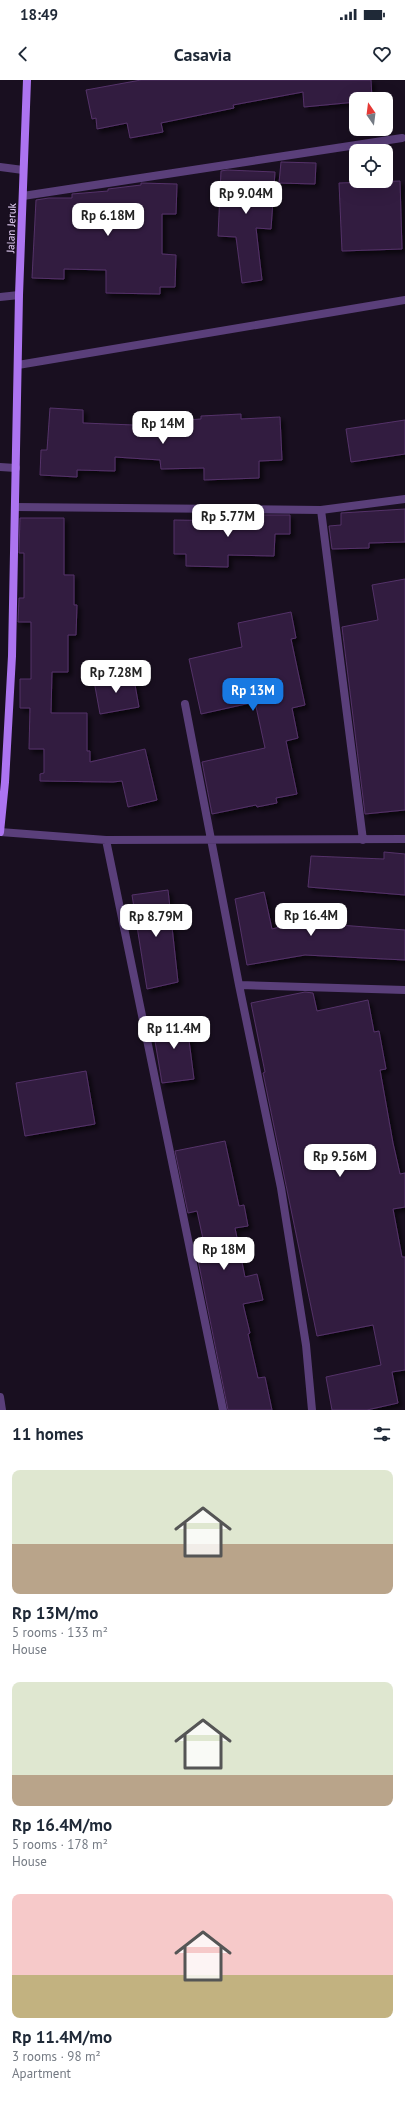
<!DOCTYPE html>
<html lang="en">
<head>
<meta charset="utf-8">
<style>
  :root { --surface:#fff; --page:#f6f6f7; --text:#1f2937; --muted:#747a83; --accent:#1879e2 }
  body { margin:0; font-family:"PT Sans",sans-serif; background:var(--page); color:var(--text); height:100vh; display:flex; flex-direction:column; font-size:15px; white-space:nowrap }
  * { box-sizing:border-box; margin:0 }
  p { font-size:13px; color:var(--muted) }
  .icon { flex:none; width:22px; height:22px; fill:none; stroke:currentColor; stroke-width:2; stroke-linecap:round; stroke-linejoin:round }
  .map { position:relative; height:1330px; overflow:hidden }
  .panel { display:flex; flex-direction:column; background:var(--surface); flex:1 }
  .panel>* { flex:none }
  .needle { width:26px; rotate:346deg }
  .controls { position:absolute; left:349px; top:12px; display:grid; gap:8px }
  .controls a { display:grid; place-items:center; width:44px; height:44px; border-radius:8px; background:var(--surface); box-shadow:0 4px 16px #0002; font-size:20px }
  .price { position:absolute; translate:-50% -34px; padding:0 9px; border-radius:8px; background:#fff; color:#222; font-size:13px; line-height:26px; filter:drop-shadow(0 1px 2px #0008) }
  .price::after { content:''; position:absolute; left:50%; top:24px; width:12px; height:9px; margin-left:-6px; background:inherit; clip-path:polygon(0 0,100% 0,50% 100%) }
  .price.on { background:var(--accent); color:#fff }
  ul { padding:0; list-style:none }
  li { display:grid; align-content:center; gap:8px; height:212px; padding:0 12px }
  li span { display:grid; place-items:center; height:124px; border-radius:8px; color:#555 }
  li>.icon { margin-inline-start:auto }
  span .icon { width:72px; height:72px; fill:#fffc; stroke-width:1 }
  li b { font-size:17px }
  h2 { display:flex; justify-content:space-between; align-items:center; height:48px; padding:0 12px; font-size:17px }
  .status { display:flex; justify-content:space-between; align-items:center; height:28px; padding:0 20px; background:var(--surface); direction:ltr }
  .status svg { height:11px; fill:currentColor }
  header { display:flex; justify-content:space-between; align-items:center; height:52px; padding:0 12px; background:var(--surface); font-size:18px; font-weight:800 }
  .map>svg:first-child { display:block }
</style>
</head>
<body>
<div class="status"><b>18:49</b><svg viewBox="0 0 49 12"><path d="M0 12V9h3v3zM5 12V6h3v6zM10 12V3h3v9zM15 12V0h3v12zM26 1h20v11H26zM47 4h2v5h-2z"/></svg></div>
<header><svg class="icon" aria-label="back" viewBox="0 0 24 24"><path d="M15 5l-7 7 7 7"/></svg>Casavia<svg class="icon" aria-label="heart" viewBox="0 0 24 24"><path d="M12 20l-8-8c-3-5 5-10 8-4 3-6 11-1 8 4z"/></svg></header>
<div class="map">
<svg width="405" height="1330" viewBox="0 0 405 1330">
  <defs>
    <filter id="shadow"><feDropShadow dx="3.5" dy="3.5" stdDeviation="2" flood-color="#0009"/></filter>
  </defs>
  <rect width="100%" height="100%" fill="#190f20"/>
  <!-- building -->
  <path fill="#321d3f" stroke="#543269" filter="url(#shadow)" d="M141,0H371L372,19H356V22L304,27L303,12L233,25L234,28L161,43L163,52L130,58L127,43L97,49L96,38L92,39L86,10Z
    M281,82L316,83L315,104L279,103Z
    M227,90L275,92L271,149L256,148L262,200L242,203L236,157L218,156L221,91Z
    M400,101L402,169L342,171L339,103Z
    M141,103L177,104L176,134H162V174L176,175L175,207H160V214L106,213V190L64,189V199L32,198L36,120L49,118H72V114L108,111V109L141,105Z
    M50,328L83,330V343L159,346V342L201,339V336L241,334V339L280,337L282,380L259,381V398L204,400V388L161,389L160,380L115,377V391L77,390V397L40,395L41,370H47Z
    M405,340V374L351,382L346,349Z
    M405,429V462L369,463V468L332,469L329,446L341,445V433Z
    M233,435H290V454H275L274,476L228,475V487L186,486V474H174V440L232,441Z
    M20,438H64V495H74V525H77L76,555H68V592H52L51,633H87V671H90V682L145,669L157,720L128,727L122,701L113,702L40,701V694L44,693V669H29L30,628H20V599H31V542H18L19,518H24V473H19Z
    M405,499V730L365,734L342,547L378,540L372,505Z
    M291,532L296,558L291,559L305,625L292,628L298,658L286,661L297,714L276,718L277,723L257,727L256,725L212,734L202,682L265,668L255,622L201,634L189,579L242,567L238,543Z
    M133,594L139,627L100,634L94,601Z
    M384,772L405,774V815L308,807L311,776L384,779Z
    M168,810L178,902L147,909L132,815Z
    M264,812L272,849L300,842L405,850V880L305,875L247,885L235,819Z
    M305,912L313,913L317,931L368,920L374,952L379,951L386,989L380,990L393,1063L400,1094L405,1093V1127L393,1129L402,1177H405V1290L392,1292L398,1323L367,1330H332L326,1297L381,1285L373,1245L317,1256L263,993L265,992L251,923Z
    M186,937L194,999L162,1003L152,943Z
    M86,991L95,1044L25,1056L16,1003Z
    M225,1061L239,1126L244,1125L248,1146L235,1148L245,1197L257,1194L263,1220L243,1224L250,1253L248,1254L258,1298L265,1297L272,1330H228L196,1170L205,1168L197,1131L188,1133L175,1071Z"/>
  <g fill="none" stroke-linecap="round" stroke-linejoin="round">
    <!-- street -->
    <path stroke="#5a3f7a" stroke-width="8" d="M0,87L23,90
      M23,116L402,58
      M0,217L19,215
      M18,285L405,220
      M0,387L16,388
      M15,427L321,430L405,419
      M321,430L363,760
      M185,624L239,905L281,1108L306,1265L312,1330
      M0,752L106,760L405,759
      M106,760L223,1330
      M239,905L405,910
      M0,1317L2,1330"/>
    <!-- secondary -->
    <path stroke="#ac74f0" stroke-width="8" d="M0,752L5,702L12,576L19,215L27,0"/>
  </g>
  <g text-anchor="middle" stroke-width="3" stroke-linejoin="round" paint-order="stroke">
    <!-- street labels -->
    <g font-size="11" fill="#e8d3fa" stroke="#190f20">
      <text transform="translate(11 148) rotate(-88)" y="4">Jalan Jeruk</text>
    </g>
  </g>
</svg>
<div class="controls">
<a><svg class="needle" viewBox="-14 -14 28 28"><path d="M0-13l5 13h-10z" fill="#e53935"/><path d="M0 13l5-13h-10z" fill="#747a83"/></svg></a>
<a><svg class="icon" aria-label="locate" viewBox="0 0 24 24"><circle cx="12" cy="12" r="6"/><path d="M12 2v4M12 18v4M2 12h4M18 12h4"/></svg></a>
</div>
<b class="price" style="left:246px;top:135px">Rp 9.04M</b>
<b class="price" style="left:108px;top:157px">Rp 6.18M</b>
<b class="price" style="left:163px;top:365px">Rp 14M</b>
<b class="price" style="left:228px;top:458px">Rp 5.77M</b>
<b class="price" style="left:116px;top:614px">Rp 7.28M</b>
<b class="price on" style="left:253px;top:632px">Rp 13M</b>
<b class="price" style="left:311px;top:857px">Rp 16.4M</b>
<b class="price" style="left:156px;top:858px">Rp 8.79M</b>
<b class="price" style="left:174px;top:970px">Rp 11.4M</b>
<b class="price" style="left:340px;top:1098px">Rp 9.56M</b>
<b class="price" style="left:224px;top:1191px">Rp 18M</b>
</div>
<section class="panel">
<h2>11 homes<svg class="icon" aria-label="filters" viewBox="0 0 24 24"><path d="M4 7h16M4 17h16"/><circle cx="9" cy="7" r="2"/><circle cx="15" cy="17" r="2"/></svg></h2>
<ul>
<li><span style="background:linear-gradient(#dfe7d0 60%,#b9a48a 0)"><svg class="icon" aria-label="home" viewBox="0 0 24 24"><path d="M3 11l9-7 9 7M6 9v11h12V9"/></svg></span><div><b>Rp 13M/mo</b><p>5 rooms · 133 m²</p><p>House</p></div></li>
<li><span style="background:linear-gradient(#dfe7d0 75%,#b9a48a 0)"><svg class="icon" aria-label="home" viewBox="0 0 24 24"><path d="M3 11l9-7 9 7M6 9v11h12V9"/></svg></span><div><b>Rp 16.4M/mo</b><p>5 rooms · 178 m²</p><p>House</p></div></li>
<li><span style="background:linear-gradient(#f6c9c9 65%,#c2b280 0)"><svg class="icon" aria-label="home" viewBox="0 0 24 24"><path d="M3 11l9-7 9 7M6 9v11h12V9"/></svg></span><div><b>Rp 11.4M/mo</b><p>3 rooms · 98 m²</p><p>Apartment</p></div></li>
</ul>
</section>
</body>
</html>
